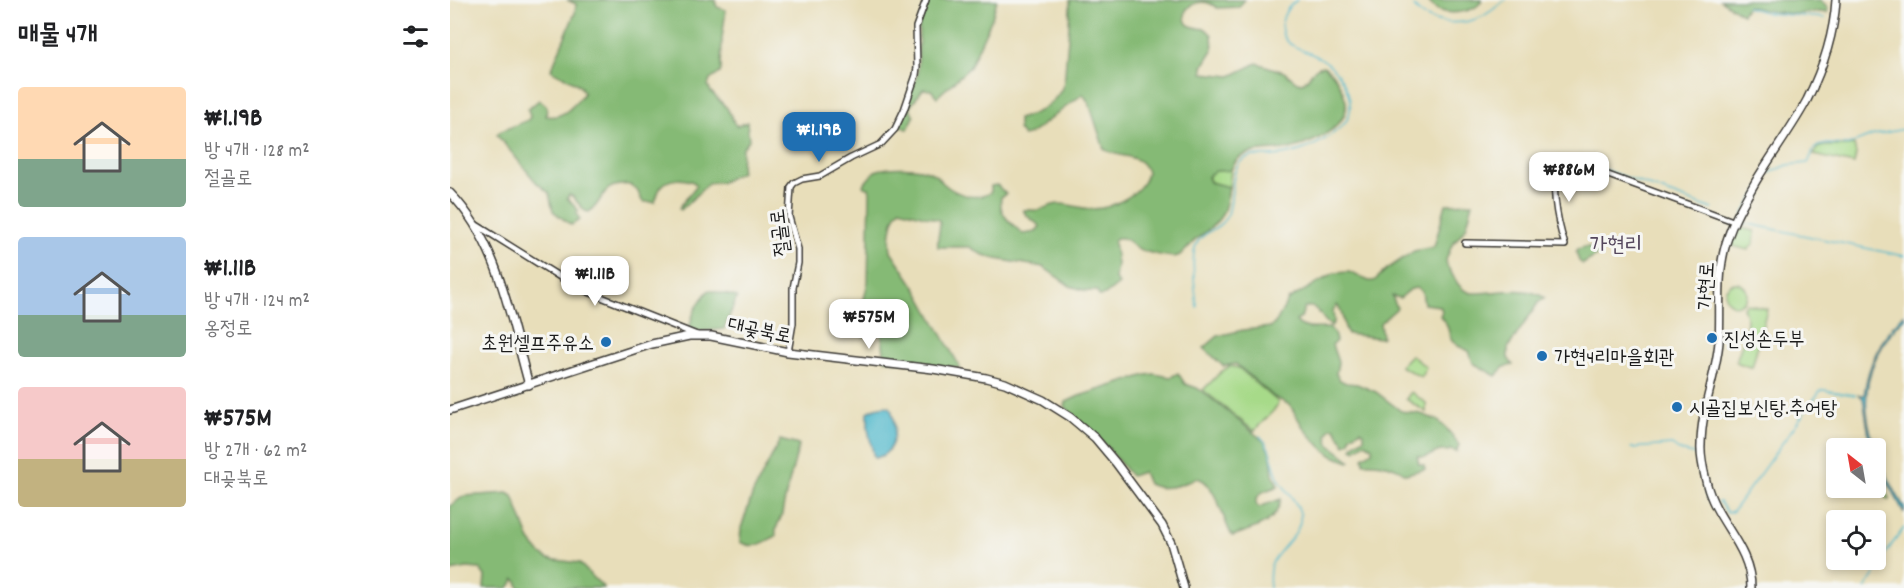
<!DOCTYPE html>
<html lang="ko">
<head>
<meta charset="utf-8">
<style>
  :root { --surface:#fff; --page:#f6f6f6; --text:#202124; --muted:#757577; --accent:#1f6fb2 }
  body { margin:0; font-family:Dekko,"Poor Story",sans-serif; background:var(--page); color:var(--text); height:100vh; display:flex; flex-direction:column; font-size:22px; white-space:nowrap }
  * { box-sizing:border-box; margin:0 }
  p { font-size:20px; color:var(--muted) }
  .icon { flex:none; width:33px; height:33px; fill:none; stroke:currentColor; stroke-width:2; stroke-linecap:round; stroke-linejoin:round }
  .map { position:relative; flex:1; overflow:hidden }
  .sheet { display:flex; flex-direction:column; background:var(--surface); width:450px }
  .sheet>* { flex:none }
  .needle { width:39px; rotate:329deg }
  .controls { position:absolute; left:1376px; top:438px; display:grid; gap:12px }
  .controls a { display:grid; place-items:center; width:60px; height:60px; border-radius:6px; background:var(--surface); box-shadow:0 3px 9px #0003; font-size:30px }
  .price { position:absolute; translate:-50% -51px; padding:0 14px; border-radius:12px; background:#fff; color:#222; font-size:20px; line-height:39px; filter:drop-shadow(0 2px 3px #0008) }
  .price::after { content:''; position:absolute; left:50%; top:36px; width:18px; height:14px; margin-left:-9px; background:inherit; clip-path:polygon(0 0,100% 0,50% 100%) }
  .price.selected { background:var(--accent); color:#fff }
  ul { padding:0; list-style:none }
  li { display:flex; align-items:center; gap:18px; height:150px; padding:0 18px }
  li span { display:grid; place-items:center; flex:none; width:168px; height:120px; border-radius:6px; color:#555 }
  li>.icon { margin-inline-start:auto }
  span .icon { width:72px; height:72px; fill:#fffc; stroke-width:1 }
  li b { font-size:26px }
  h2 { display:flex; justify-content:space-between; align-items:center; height:72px; padding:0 18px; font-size:26px }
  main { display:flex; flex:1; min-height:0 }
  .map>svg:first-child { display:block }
</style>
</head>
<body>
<main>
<section class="sheet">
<h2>매물 4개<svg class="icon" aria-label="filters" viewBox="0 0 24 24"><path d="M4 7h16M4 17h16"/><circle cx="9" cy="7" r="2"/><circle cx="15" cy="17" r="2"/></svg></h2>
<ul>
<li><span style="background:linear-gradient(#ffd9b3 60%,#7fa58c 0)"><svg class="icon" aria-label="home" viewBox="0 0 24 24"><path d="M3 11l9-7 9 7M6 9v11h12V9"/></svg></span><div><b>₩1.19B</b><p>방 4개 · 128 m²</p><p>절골로</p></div></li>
<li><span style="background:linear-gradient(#a9c7e8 65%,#7fa58c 0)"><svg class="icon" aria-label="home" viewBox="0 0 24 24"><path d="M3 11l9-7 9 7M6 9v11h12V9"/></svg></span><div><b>₩1.11B</b><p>방 4개 · 124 m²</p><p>옹정로</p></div></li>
<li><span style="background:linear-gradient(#f6c9c9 60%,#c2b280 0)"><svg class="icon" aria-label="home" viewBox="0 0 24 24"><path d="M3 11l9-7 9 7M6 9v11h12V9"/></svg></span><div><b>₩575M</b><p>방 2개 · 62 m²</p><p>대곶북로</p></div></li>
</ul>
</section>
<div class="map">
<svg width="1454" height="588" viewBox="0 0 1454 588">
  <rect width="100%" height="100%" fill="#f6f6f2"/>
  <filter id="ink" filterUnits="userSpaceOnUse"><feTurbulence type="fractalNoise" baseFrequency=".0167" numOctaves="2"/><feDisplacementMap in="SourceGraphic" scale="12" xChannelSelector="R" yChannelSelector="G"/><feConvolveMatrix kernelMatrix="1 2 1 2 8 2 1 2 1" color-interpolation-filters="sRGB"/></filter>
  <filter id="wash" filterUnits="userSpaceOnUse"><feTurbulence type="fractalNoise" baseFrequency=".008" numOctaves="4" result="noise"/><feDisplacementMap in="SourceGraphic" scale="24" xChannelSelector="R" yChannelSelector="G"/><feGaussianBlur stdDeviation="1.35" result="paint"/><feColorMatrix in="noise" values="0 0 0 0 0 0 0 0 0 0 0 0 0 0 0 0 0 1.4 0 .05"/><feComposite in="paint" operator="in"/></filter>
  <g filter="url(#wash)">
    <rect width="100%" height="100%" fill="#e8deba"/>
    <!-- green -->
    <path fill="#a7da89" stroke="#627b52" stroke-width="1.5" d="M1404,145L1406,154L1404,164L1364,155L1367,148C1379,143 1391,148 1404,145Z
      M781,170L779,187L763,183L759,180V175L765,171Z
      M1291,228L1305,231L1304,243L1298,250L1282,246V241Z
      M1275 294a11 11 0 1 1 22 0a11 11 0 1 1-22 0Z
      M1297,304L1317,309L1302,368L1286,362L1296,331L1297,320L1293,307Z
      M961,355L976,367L971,377L950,366Z
      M780,366L789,368L828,402L827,407L804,431L753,390L772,371Z
      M961,392L976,403V412L956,399Z
      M1425,472L1439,498V500L1420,488H1425Z"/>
    <!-- forest -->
    <path fill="#85ba75" stroke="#506b48" stroke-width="1.5" d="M117,0H265L267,7L276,10L272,38L271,70L270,73L260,80L258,86L261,92L277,108L286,126L297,122L299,140L292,149L291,172L272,182L259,183L231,210L229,208L246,186L245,183C235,178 218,177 211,187C208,191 207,197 205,202H193C190,198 189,192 186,189C182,185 177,184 172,185C150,186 154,202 139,212L135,211L122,196L119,195L117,198L129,211L126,213L130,220L121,225L103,211L99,193L86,182L47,135L49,132L78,120L80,117L78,109L89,100L97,107L96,116C114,119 123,106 134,93C130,81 111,77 101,70L125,13L126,4Z
      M479,0H547L542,18L520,67L487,97L481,90L473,89L460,107L464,117L458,129H456L449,125L468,73L469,24L475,7Z
      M620,0H794L789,7L767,8C758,0 745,0 736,10C732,28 742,27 756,29L762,35L763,50L753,66V73L781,76L807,63L834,72L847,82L852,83C861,78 862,67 873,66C884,72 890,84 894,95C906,124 865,142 843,148C826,152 808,148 792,156C786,159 784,164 781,170C772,172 763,168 758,177L760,182L779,187C775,215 772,220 749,237C741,242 737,252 728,256C721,259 694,252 687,248C680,244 676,236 667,238L664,242L667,264L665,279L669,284L655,295L649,296L647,291H637L620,286L593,267L546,259L531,254L520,247H488C486,238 492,227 489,220L450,209C441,218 439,239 441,251L467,290L510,367L509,368L435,360L432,337L429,330L421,329L414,336L409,334L407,329L418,282L420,192L419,188L414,187L413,185L425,171C438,166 470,166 482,173C487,175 489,179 493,183C505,194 527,202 541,192V186L547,185L556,194L551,197C548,215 561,223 573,234L586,232L590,226L576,215L573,210C578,209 583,211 587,210C595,209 601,204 610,204C621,204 631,209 642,209C662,209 694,193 697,172C691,152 668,159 654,149L639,103L633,94L580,134L573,136L568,129V119C584,115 604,105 612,88C616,80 615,69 616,60C618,40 620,20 620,0Z
      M977,0H1032C1026,13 1000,15 988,10C983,7 980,4 977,0Z
      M1270,0H1371L1378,9L1377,13C1365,10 1356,14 1344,14C1328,13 1312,10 1297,6L1292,14Z
      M1023,203L1016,228L1002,245L996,260L997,266L1008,284L1014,290L1021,293C1045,294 1074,284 1095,298L1088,303L1058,348V358L1063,365L1054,367L1046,376L1023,363L1019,351L1008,346L1001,340L997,325L990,316L992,311L990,306L974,304L972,292L967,288L961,289L950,298L942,296L947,308L930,323L932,337L930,338L898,334C891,325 895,313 887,305L883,310L884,322L881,326C870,320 869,302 854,308L851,318L846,321C853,331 869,328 880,328L884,333L886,341L882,345L888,362L886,374L890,380L896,383L907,384L926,392L951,411L971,414L987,420L997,429L1009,445L1006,452L1001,450C996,452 992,450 987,452C979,456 976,458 967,456L969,464L974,465L975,469L956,474C943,465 929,462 914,463L913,457L922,451V447L915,443L905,450L902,448L906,443L914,438V433L911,430L901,436L900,442L895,445L885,428H881L877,434L879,444L901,461L899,462L883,456L871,447L853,427L840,405L824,397L786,364L773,366L754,348L768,336L793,330L821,327L826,322L838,300L884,273L899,272L919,281H924L937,269L964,251L984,247L996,204Z
      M1134,247H1149L1152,249L1145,257L1133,264L1129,261L1126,252L1128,249Z
      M259,290L287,297L274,329L247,332L240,328C241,313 250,300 259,290Z
      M728,373L735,384L747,388L757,395L815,442L821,455L823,474L828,486C818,491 807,490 806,504L809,507L831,499C826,525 804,528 782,536C773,521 765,479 746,478C731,486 714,492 698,484L693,472L681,476L656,446L615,407L616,402L629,396L696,375L704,374L721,377Z
      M330,440L349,445C343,468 336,490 332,514C330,522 324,527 326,536C312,543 305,550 290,542L291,528L303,493Z
      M58,493L63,496L80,541L90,553L98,559L129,563L154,588H69L67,581L65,579L59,588H34L35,576L30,569L17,568L0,571V506L14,496Z"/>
    <!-- water -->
    <path fill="#4eb7cb" stroke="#356a74" stroke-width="1.5" d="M1454,314V318C1393,380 1416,442 1454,507V513L1428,463L1425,457V448H1421L1413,398L1409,395H1414C1418,363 1431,338 1454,314Z
      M435,406L440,407C448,425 447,455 424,458L418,429V412L425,408Z"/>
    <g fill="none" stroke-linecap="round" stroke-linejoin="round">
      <!-- stream -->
      <path stroke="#4eb7cb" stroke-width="1.5" d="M961,0L962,2
        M964,7C978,25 1012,26 1031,17C1040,13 1047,6 1055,0
        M1296,7L1318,13L1375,18
        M1126,159L1262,209
        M1319,173L1338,165L1358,163L1364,149L1368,146L1377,144L1398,145L1424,135L1454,129
        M1293,215L1316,179
        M1289,222L1454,256
        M747,308C746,293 740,258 746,245C751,232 772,229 778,214C784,198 779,167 794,159C802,154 812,156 821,156C847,155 872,144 891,127C912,108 893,74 875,61C859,49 827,49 832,22C834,13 839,5 847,0
        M810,436C823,448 821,462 828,477C833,488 848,502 850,513C854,534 828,548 821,565C819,572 819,580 820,588
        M1181,448L1222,445L1230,451L1248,455
        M1249,466L1257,498L1262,505
        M1268,502H1270L1277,513L1283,511L1370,391L1374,390L1405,395
        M1415,588L1424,575L1429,562L1454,528"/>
    </g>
  </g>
  <g filter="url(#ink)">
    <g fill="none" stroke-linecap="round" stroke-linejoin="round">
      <!-- street casing -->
      <g stroke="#3b3934" stroke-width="8">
        <path id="street" d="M25,224L126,287L247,335
          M1015,243L1115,245C1108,224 1097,176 1112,158L1283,221
          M338,352L343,323V288L348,263V249L339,217L341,187L344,183L352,179L370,176L401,158L431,144L445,129L454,110L466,75L467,67L466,27L476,0"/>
      </g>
      <!-- secondary casing -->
      <g stroke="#3b3934" stroke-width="10">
        <path id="secondary" d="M0,193C50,244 60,319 79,385
          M0,410L202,344L239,336H261L338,352L483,369L536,378L555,383L593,400L620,417L645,438L666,463L712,525L721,543L734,588
          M1301,588C1301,547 1267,523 1257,485C1254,472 1250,458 1251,445C1251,409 1266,376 1269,342C1271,311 1267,281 1274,251C1280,225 1293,204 1306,181C1322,154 1342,128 1357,100C1372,70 1384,34 1386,0"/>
      </g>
      <!-- street -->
      <use href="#street" stroke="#fff" stroke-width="5"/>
      <!-- secondary -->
      <use href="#secondary" stroke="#fff" stroke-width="7"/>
    </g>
  </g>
  <!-- markers -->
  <g fill="#1f6fb2" stroke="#f6f6f2" stroke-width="2">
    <circle cx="1262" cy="338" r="6"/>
    <circle cx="156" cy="342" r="6"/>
    <circle cx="1092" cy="356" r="6"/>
    <circle cx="1227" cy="407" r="6"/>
  </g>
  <g text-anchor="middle" stroke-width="6" stroke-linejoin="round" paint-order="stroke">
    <!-- street labels -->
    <g font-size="20" fill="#1c1c1c" stroke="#f6f6f2">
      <text transform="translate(329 233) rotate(-97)" y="7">절골로</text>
      <text transform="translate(1255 286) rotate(-87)" y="7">가현로</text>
      <text transform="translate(310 329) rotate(12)" y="7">대곶북로</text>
    </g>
    <!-- poi labels -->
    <g font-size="20" fill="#1c1c1c" stroke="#f6f6f2" text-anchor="start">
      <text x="1274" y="345">진성손두부</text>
      <text x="144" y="349" text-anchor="end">초원셀프주유소</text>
      <text x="1104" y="363">가현4리마을회관</text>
      <text x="1239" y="414">시골집보신탕.추어탕</text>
    </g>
    <!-- quarter labels -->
    <g font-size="22" fill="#54465c" stroke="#f6f6f2">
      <text x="1166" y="251">가현리</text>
    </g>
  </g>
</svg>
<div class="controls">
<a><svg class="needle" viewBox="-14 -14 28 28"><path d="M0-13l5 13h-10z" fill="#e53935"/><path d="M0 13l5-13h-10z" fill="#757577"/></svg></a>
<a><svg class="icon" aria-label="locate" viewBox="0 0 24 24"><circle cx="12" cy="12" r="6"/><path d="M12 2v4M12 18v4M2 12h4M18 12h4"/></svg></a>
</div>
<b class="price selected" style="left:369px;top:163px">₩1.19B</b>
<b class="price" style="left:1119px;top:203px">₩886M</b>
<b class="price" style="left:145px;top:307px">₩1.11B</b>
<b class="price" style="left:419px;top:350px">₩575M</b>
</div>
</main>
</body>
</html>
